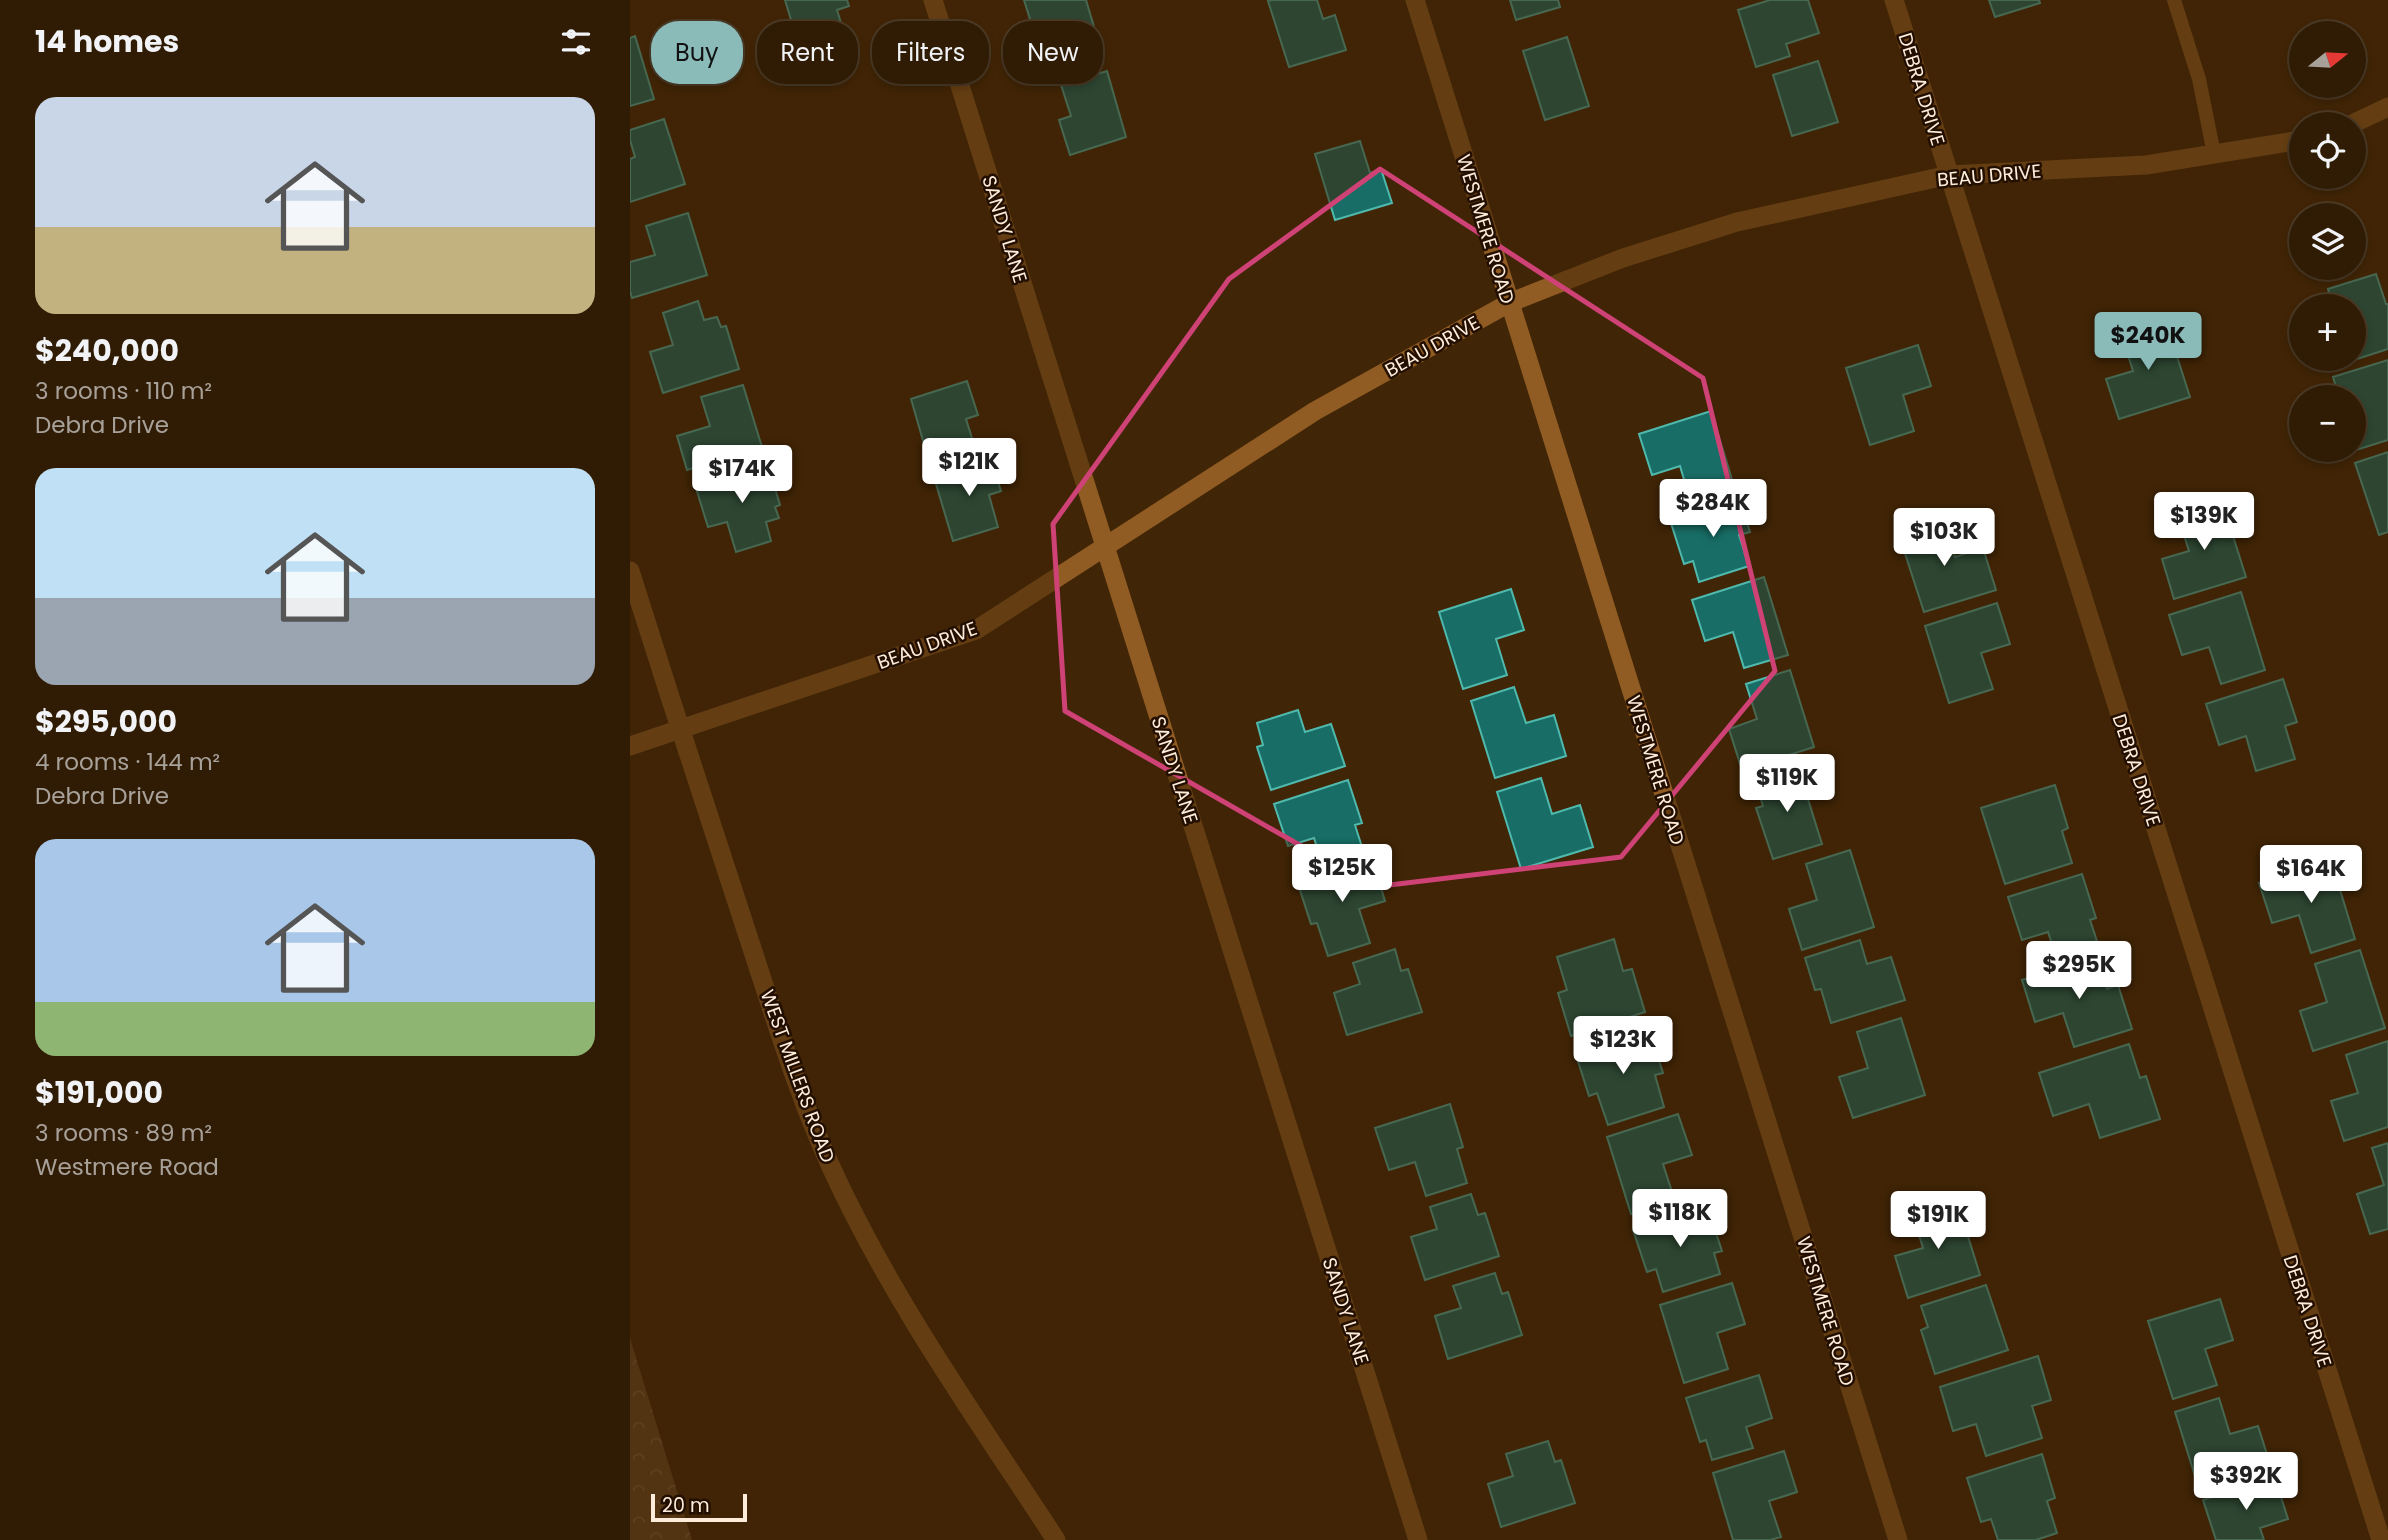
<!DOCTYPE html>
<html lang="en">
<head>
<meta charset="utf-8">
<style>
  :root { --surface:#301c04; --page:#3c2913; --text:#f1f3f6; --muted:#a8a19a; --line:#4b3a26; --accent:#8bbbb9 }
  body { margin:0; font-family:Poppins,sans-serif; background:var(--page); color:var(--text); height:100vh; display:flex; flex-direction:column; font-size:26px; white-space:nowrap }
  * { box-sizing:border-box; margin:0 }
  p { font-size:23px; color:var(--muted) }
  .icon { flex:none; width:38px; height:38px; fill:none; stroke:currentColor; stroke-width:2; stroke-linecap:round; stroke-linejoin:round }
  .map { position:relative; flex:1; overflow:hidden }
  .drawer { display:flex; flex-direction:column; background:var(--surface); width:630px }
  .drawer>* { flex:none }
  .banner { position:absolute; left:21px; top:21px; width:665px; height:63px; display:flex; gap:14px }
  .needle { width:46px; rotate:72deg }
  .tools { position:absolute; left:1659px; top:21px; display:grid; gap:14px }
  .tools a { display:grid; place-items:center; width:77px; height:77px; border-radius:50%; background:var(--surface); box-shadow:0 4px 10px #0003,0 0 0 2px var(--line); font-size:35px }
  .scale { position:absolute; left:21px; bottom:18px; width:96px; box-sizing:border-box; padding-left:7px; border:4px solid #feecdb; border-top:0; font-size:19px; line-height:24px; white-space:nowrap; color:#feecdb; -webkit-text-stroke:5px #230f00; paint-order:stroke }
  .price { position:absolute; translate:-50% -60px; padding:0 16px; border-radius:7px; background:#fff; color:#222; font-size:23px; line-height:46px; filter:drop-shadow(0 2px 4px #0008) }
  .price::after { content:''; position:absolute; left:50%; top:42px; width:21px; height:16px; margin-left:-10px; background:inherit; clip-path:polygon(0 0,100% 0,50% 100%) }
  .price.selected { background:var(--accent); color:#111 }
  ul { padding:0; list-style:none }
  li { display:grid; align-content:center; gap:14px; height:371px; padding:0 35px }
  li span { display:grid; place-items:center; height:217px; border-radius:21px; color:#555 }
  li>.icon { margin-inline-start:auto }
  span .icon { width:126px; height:126px; fill:#fffc; stroke-width:1 }
  li b { font-size:30px }
  h2 { display:flex; justify-content:space-between; align-items:center; height:84px; padding:0 35px; font-size:30px }
  .tag { padding:0 24px; border-radius:28px; background:var(--surface); box-shadow:0 4px 10px #0003,0 0 0 2px var(--line); font-size:24px; line-height:63px }
  .tag.selected { background:var(--accent); color:#111 }
  main { display:flex; flex:1; min-height:0 }
  .map>svg:first-child { display:block }
</style>
</head>
<body>
<main>
<section class="drawer">
<h2>14 homes<svg class="icon" aria-label="filters" viewBox="0 0 24 24"><path d="M4 7h16M4 17h16"/><circle cx="9" cy="7" r="2"/><circle cx="15" cy="17" r="2"/></svg></h2>
<ul>
<li><span style="background:linear-gradient(#c9d6e8 60%,#c2b280 0)"><svg class="icon" aria-label="home" viewBox="0 0 24 24"><path d="M3 11l9-7 9 7M6 9v11h12V9"/></svg></span><div><b>$240,000</b><p>3 rooms · 110 m²</p><p>Debra Drive</p></div></li>
<li><span style="background:linear-gradient(#bfe0f5 60%,#9aa5b1 0)"><svg class="icon" aria-label="home" viewBox="0 0 24 24"><path d="M3 11l9-7 9 7M6 9v11h12V9"/></svg></span><div><b>$295,000</b><p>4 rooms · 144 m²</p><p>Debra Drive</p></div></li>
<li><span style="background:linear-gradient(#a9c7e8 75%,#8fb573 0)"><svg class="icon" aria-label="home" viewBox="0 0 24 24"><path d="M3 11l9-7 9 7M6 9v11h12V9"/></svg></span><div><b>$191,000</b><p>3 rooms · 89 m²</p><p>Westmere Road</p></div></li>
</ul>
</section>
<div class="map">
<svg width="1758" height="1540" viewBox="0 0 1758 1540">
  <defs>
    <pattern id="forest-crowns" width="20" height="18" patternUnits="userSpaceOnUse" patternTransform="scale(1.75)"><rect width="20" height="18" fill="#694723"/><path d="M2 6a3 3 0 1 1 6 0M12 15a3 3 0 1 1 6 0" fill="none" stroke="#806242"/></pattern>
  </defs>
  <rect width="100%" height="100%" fill="#402506"/>
  <!-- forest -->
  <path fill="url(#forest-crowns)" d="M0,1338L62,1540H0Z"/>
  <!-- building -->
  <path fill="#186e66" stroke="#50b9ad" stroke-width="2" d="M155,0H217L219,6L207,10L217,42L172,56Z
    M394,0H456L470,47L425,61L416,29L404,32Z
    M643,0H687L693,19L705,15L716,50L659,67L638,1Z
    M880,0H928L930,7L886,20Z
    M1140,0H1178L1189,33L1156,44L1160,56L1126,67L1108,10Z
    M1359,0H1409L1410,3L1365,17Z
    M5,36L24,99L0,106V38Z
    M937,37L959,106L915,120L893,51Z
    M1188,61L1208,122L1162,136L1143,75Z
    M477,71L496,137L440,155L429,120L441,116L431,85Z
    M34,119L55,184L0,202V159L5,157L0,140V130Z
    M730,141L740,173L751,169L762,203L705,220L685,154Z
    M58,213L77,275L2,298L0,291V262L25,255L16,226Z
    M1746,274L1756,304H1758V349L1721,361L1720,359H1724V306H1703L1698,289Z
    M68,301L74,320L87,317L91,327L96,326L109,369L33,393L20,352L43,345L33,313Z
    M1535,319L1560,397L1489,419L1476,379L1503,371L1491,333Z
    M1288,345L1301,386L1273,395L1284,431L1240,445L1216,368Z
    M1758,360V440L1726,450L1724,443V397H1709L1703,377Z
    M337,381L348,415L336,419L346,451L300,465L281,399Z
    M113,385L132,447L57,470L47,436L80,426L71,397Z
    M1081,411L1105,489L1061,503L1050,466L1022,475L1009,434Z
    M1758,452V532L1749,535L1725,463Z
    M360,457L371,491L359,495L368,527L323,541L303,474Z
    M137,462L150,505L145,507L149,518L136,522L141,541L106,552L97,522L78,527L65,485Z
    M1109,498L1120,532L1109,535L1119,566L1069,582L1063,561L1054,564L1040,520Z
    M1591,498L1616,577L1544,599L1532,559L1559,551L1547,513Z
    M1314,521L1325,557L1353,548L1366,590L1294,612L1269,535Z
    M1134,577L1158,655L1114,668L1103,632L1075,641L1062,600Z
    M881,589L894,630L866,639L877,675L833,689L809,612Z
    M1611,592L1635,670L1591,684L1579,647L1552,655L1539,615Z
    M1367,603L1380,644L1351,653L1363,689L1319,703L1295,626Z
    M1160,670L1184,747L1112,770L1099,729L1127,719L1116,684Z
    M1653,679L1667,722L1655,726L1665,759L1626,771L1616,736L1589,745L1576,704Z
    M884,687L896,723L924,715L936,756L865,778L841,701Z
    M668,710L675,732L701,724L715,766L641,790L627,747L633,745L627,723Z
    M1168,767L1192,844L1143,859L1126,808L1133,806L1125,780Z
    M911,778L922,814L950,805L963,847L891,869L867,792Z
    M718,780L732,823L725,825L732,847L691,860L684,838L658,846L644,804Z
    M1425,785L1438,828L1432,831L1442,863L1375,884L1351,808Z
    M1220,850L1244,927L1172,950L1159,909L1187,900L1176,864Z
    M742,858L755,901L729,909L740,943L698,956L687,923L681,924L667,881Z
    M1701,860L1725,939L1681,953L1669,915L1642,923L1629,883Z
    M1452,874L1466,918L1460,920L1467,941L1425,953L1418,932L1392,940L1378,897Z
    M984,939L993,971L1002,969L1015,1012L941,1036L928,993L937,990L927,957Z
    M1230,940L1237,964L1261,957L1275,1000L1201,1023L1191,989L1185,990L1175,958Z
    M765,949L771,971L778,969L792,1012L717,1035L704,993L730,984L723,963Z
    M1730,950L1755,1028L1683,1051L1670,1011L1697,1002L1685,964Z
    M1467,956L1477,989L1488,985L1502,1029L1444,1047L1433,1013L1405,1022L1392,980Z
    M1271,1018L1295,1095L1223,1118L1209,1077L1238,1068L1227,1032Z
    M1019,1029L1033,1073L1025,1075L1034,1107L978,1125L967,1093L959,1096L945,1052Z
    M1758,1041V1127L1714,1141L1701,1101L1728,1093L1716,1055Z
    M1499,1044L1510,1078L1516,1076L1530,1119L1470,1138L1459,1104L1423,1116L1409,1073Z
    M820,1104L833,1147L827,1149L837,1183L796,1196L785,1162L759,1170L745,1128Z
    M1048,1114L1062,1155L1033,1164L1045,1201L1001,1214L977,1137Z
    M1758,1143V1229L1740,1234L1727,1194L1754,1185L1742,1148Z
    M841,1194L848,1215L855,1213L869,1256L795,1280L781,1237L807,1229L800,1207Z
    M1326,1198L1350,1275L1278,1298L1265,1256L1293,1248L1282,1212Z
    M1077,1206L1092,1251L1084,1253L1090,1274L1033,1292L1026,1269L1017,1272L1003,1230Z
    M865,1273L872,1294L878,1292L892,1335L818,1359L805,1316L831,1308L823,1286Z
    M1102,1283L1115,1324L1087,1333L1098,1369L1054,1383L1030,1305Z
    M1356,1285L1378,1350L1305,1374L1291,1330L1298,1327L1291,1306Z
    M1590,1299L1603,1340L1575,1349L1587,1385L1543,1399L1518,1321Z
    M1408,1356L1421,1400L1402,1406L1412,1438L1356,1456L1346,1424L1323,1431L1310,1387Z
    M1129,1375L1142,1418L1116,1427L1123,1448L1082,1460L1076,1440L1070,1442L1056,1398Z
    M1589,1398L1600,1434L1628,1426L1641,1467L1569,1489L1545,1412Z
    M918,1441L925,1462L931,1460L945,1503L871,1527L858,1484L883,1476L876,1454Z
    M1154,1451L1167,1492L1139,1501L1151,1537L1140,1540H1103L1083,1473Z
    M1412,1454L1425,1498L1417,1501L1427,1533L1406,1540H1368L1361,1519L1351,1522L1337,1478Z
    M1645,1478L1658,1519L1630,1528L1634,1540H1586L1573,1500Z"/>
  <g fill="none" stroke-linecap="round" stroke-linejoin="round">
    <!-- service -->
    <path stroke="#905c23" stroke-width="14" d="M1544,0L1569,79L1584,154"/>
    <!-- minor -->
    <path stroke="#905c23" stroke-width="19" d="M303,0L788,1540
      M785,0L1268,1540
      M1264,0L1751,1540
      M1722,124L1758,107
      M0,571C38,692 77,812 117,933C143,1012 167,1093 202,1169C262,1300 347,1419 426,1540
      M0,746L346,630L685,411L879,303L993,258L1107,222L1319,175L1516,165L1671,140"/>
  </g>
  <!-- marked area -->
  <path d="M0 0H1758V1540H0ZM750,169L1073,378L1145,671L991,857L743,887L435,711L423,524L599,279Z" fill="#402506" fill-opacity=".55" fill-rule="evenodd"/>
  <path fill="none" stroke="#ce4275" stroke-width="5" stroke-linejoin="round" d="M750,169L1073,378L1145,671L991,857L743,887L435,711L423,524L599,279Z"/>
  <g text-anchor="middle" stroke-width="5" stroke-linejoin="round" paint-order="stroke">
    <!-- street labels -->
    <g font-size="19" fill="#feecdb" stroke="#230f00">
      <text transform="translate(1292 89) rotate(73)" y="7">DEBRA DRIVE</text>
      <text transform="translate(1359 175) rotate(-5)" y="7">BEAU DRIVE</text>
      <text transform="translate(375 229) rotate(73)" y="7">SANDY LANE</text>
      <text transform="translate(856 229) rotate(73)" y="7">WESTMERE ROAD</text>
      <text transform="translate(802 346) rotate(-29)" y="7">BEAU DRIVE</text>
      <text transform="translate(297 645) rotate(-20)" y="7">BEAU DRIVE</text>
      <text transform="translate(545 770) rotate(72)" y="7">SANDY LANE</text>
      <text transform="translate(1026 770) rotate(73)" y="7">WESTMERE ROAD</text>
      <text transform="translate(1507 770) rotate(72)" y="7">DEBRA DRIVE</text>
      <text transform="translate(168 1076) rotate(70)" y="7">WEST MILLERS ROAD</text>
      <text transform="translate(716 1311) rotate(72)" y="7">SANDY LANE</text>
      <text transform="translate(1196 1311) rotate(73)" y="7">WESTMERE ROAD</text>
      <text transform="translate(1678 1311) rotate(72)" y="7">DEBRA DRIVE</text>
    </g>
  </g>
</svg>
<div class="tools">
<a><svg class="needle" viewBox="-14 -14 28 28"><path d="M0-13l5 13h-10z" fill="#e53935"/><path d="M0 13l5-13h-10z" fill="#a8a19a"/></svg></a>
<a><svg class="icon" aria-label="locate" viewBox="0 0 24 24"><circle cx="12" cy="12" r="6"/><path d="M12 2v4M12 18v4M2 12h4M18 12h4"/></svg></a>
<a><svg class="icon" aria-label="layers" viewBox="0 0 24 24"><path d="M12 4l9 5-9 5-9-5zM3 14l9 5 9-5"/></svg></a>
<a>+</a>
<a>−</a>
</div>
<div class="scale">20 m</div>
<b class="price selected" style="left:1518px;top:372px">$240K</b>
<b class="price" style="left:339px;top:498px">$121K</b>
<b class="price" style="left:112px;top:505px">$174K</b>
<b class="price" style="left:1083px;top:539px">$284K</b>
<b class="price" style="left:1574px;top:552px">$139K</b>
<b class="price" style="left:1314px;top:568px">$103K</b>
<b class="price" style="left:1157px;top:814px">$119K</b>
<b class="price" style="left:712px;top:904px">$125K</b>
<b class="price" style="left:1681px;top:905px">$164K</b>
<b class="price" style="left:1449px;top:1001px">$295K</b>
<b class="price" style="left:993px;top:1076px">$123K</b>
<b class="price" style="left:1050px;top:1249px">$118K</b>
<b class="price" style="left:1308px;top:1251px">$191K</b>
<b class="price" style="left:1616px;top:1512px">$392K</b>
<div class="banner">
<a class="tag selected">Buy</a>
<a class="tag">Rent</a>
<a class="tag">Filters</a>
<a class="tag">New</a>
</div>
</div>
</main>
</body>
</html>
